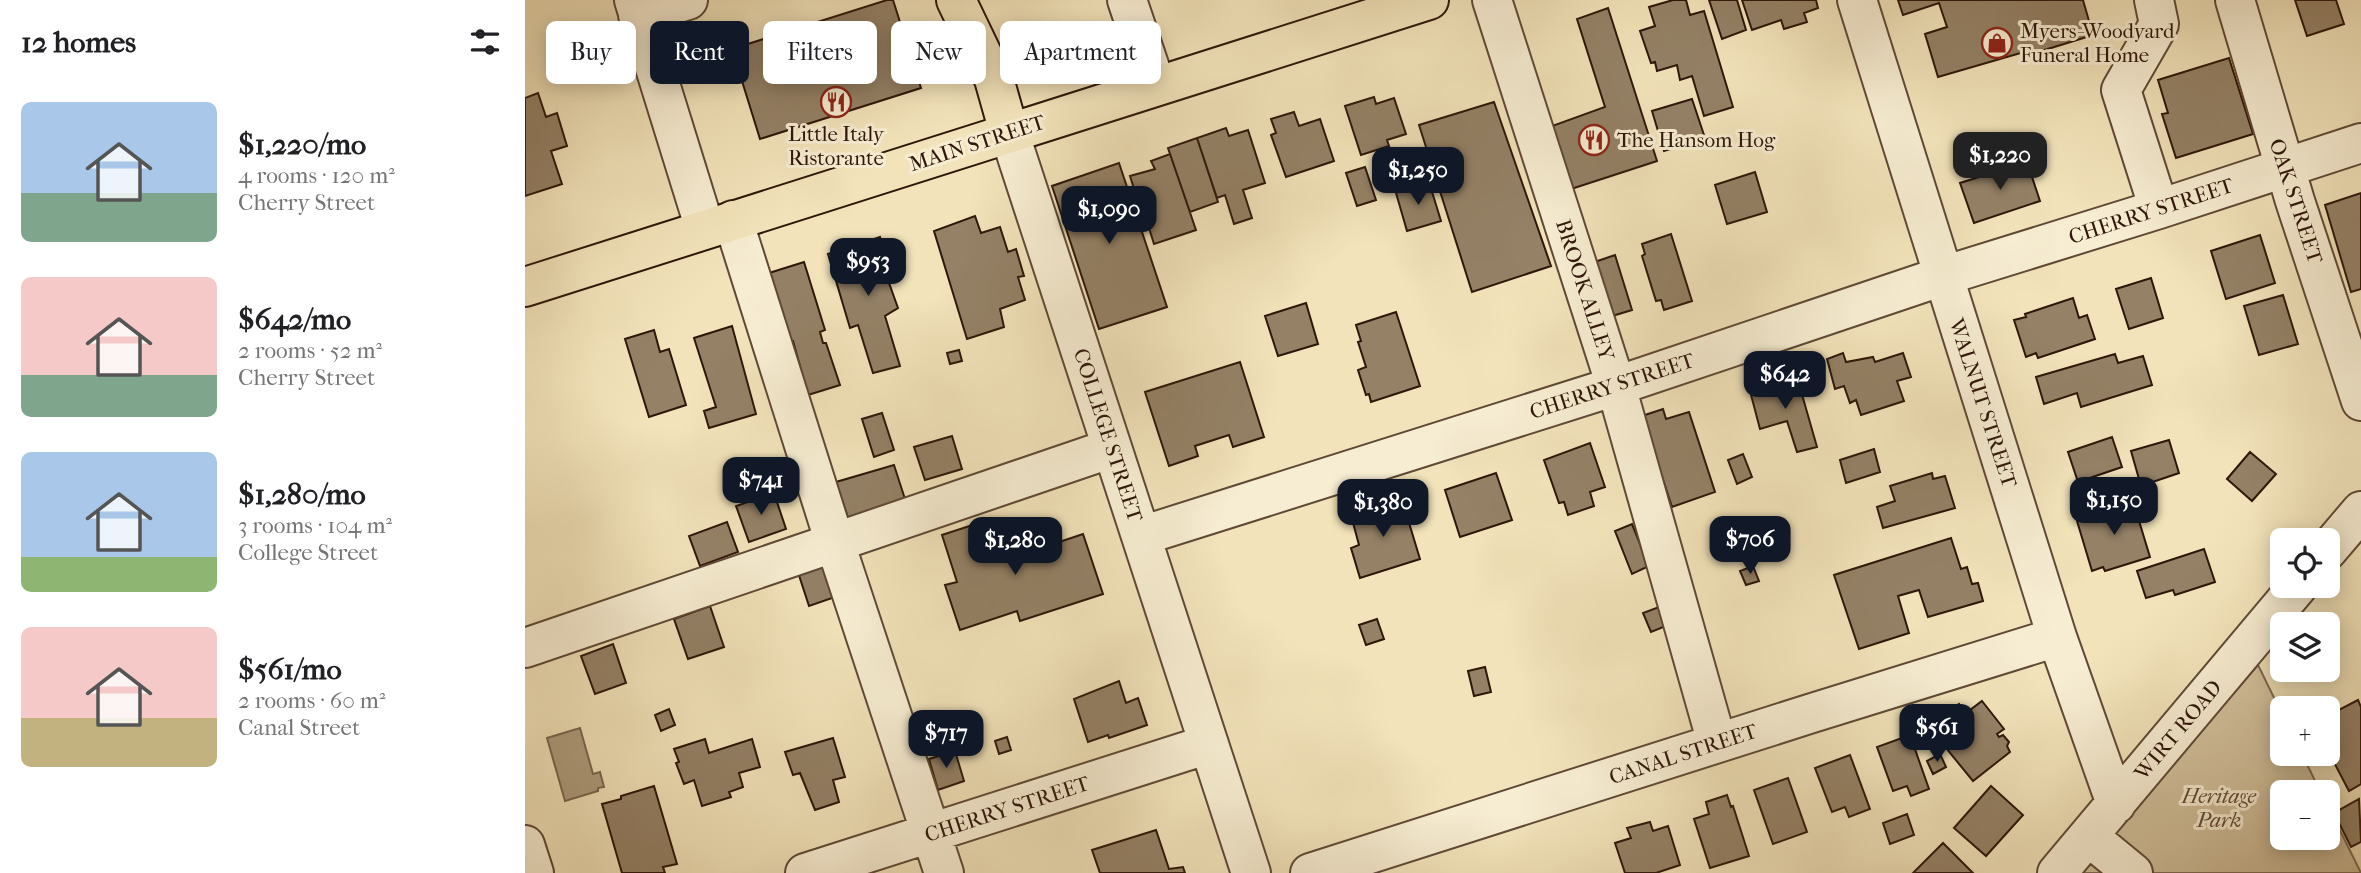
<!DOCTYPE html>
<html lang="en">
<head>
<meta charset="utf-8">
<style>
  :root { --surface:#fff; --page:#f2f2f2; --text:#202124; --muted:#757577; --accent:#111827 }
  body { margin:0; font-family:"IM FELL French Canon",serif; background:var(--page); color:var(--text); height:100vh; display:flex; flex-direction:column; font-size:26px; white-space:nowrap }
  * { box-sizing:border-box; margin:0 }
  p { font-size:23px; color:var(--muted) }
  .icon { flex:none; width:38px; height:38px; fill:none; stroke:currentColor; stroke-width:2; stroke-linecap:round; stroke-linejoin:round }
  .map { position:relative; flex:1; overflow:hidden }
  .side { display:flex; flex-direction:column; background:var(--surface); width:525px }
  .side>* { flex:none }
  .hud { position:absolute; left:21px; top:21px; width:665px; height:63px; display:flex; gap:14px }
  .tools { position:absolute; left:1745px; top:528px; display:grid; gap:14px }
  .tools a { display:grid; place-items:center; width:70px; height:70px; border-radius:10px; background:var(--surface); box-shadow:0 4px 18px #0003; font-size:35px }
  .price { position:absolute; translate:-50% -60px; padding:0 16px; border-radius:14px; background:var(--accent); color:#fff; font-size:23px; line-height:46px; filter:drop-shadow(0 2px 4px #0008) }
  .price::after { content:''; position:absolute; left:50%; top:42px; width:21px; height:16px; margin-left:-10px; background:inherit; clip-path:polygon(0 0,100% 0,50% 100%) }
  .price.selected { background:#222; color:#fff }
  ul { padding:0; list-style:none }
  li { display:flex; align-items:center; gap:21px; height:175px; padding:0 21px }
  li span { display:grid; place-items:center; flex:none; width:196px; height:140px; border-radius:10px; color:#555 }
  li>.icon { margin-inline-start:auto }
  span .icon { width:84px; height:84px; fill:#fffc; stroke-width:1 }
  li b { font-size:30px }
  h2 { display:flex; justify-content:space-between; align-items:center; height:84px; padding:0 21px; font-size:30px }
  .chip { padding:0 24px; border-radius:10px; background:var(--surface); box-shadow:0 4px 18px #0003; font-size:24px; line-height:63px }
  .chip.selected { background:var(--accent); color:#fff }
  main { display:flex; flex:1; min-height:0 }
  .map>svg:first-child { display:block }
</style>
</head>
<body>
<main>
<section class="side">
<h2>12 homes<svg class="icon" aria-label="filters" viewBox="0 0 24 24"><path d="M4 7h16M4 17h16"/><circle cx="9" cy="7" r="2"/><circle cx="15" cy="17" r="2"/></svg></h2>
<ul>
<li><span style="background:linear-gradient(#a9c7e8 65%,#7fa58c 0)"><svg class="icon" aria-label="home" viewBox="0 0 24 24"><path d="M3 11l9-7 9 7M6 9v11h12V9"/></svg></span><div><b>$1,220/mo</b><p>4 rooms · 120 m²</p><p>Cherry Street</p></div></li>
<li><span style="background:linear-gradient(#f6c9c9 70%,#7fa58c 0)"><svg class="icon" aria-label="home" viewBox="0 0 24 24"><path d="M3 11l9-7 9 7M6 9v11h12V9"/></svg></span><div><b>$642/mo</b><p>2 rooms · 52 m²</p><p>Cherry Street</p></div></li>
<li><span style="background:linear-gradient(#a9c7e8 75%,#8fb573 0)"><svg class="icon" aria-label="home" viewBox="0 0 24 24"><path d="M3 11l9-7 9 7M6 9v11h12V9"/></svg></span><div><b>$1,280/mo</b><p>3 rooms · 104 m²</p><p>College Street</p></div></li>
<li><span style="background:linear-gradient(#f6c9c9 65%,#c2b280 0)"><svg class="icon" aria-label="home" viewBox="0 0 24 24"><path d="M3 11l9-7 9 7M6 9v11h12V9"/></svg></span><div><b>$561/mo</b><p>2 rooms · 60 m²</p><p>Canal Street</p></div></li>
</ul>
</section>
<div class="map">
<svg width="1836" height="873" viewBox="0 0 1836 873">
  <rect width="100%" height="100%" fill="#f2e3ba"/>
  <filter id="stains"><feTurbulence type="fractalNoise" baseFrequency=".00286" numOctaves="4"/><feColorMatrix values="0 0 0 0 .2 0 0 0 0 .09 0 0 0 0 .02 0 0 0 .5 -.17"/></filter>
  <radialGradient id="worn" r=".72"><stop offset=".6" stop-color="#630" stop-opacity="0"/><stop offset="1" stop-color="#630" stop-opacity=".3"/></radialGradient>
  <!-- green -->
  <path fill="#d1c09c" stroke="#806b53" stroke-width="2" d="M1733,665L1757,714V754H1777L1796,793H1757V838H1802L1803,806L1836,873H1553Z"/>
  <!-- water -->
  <path fill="#af9d7e" stroke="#7b6750" stroke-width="2" d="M55,728L68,774L75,772L79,787L73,788V791L40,801L22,738Z"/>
  <!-- building -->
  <path fill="#948166" stroke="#2e160a" stroke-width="2" d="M362,0H368L396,88L235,139L207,49Z
    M1148,0H1161L1165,15L1179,11L1208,107L1179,116L1167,76L1155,80L1152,65L1132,71L1130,62L1126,63L1115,31L1130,26L1124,7Z
    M1184,0H1212L1221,30L1197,39Z
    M1217,0H1291L1293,8L1279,13L1282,22L1259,29L1256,20L1227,30Z
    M1373,0H1558L1568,35L1500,56L1499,52L1413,77L1400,34L1422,27L1414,3L1378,15Z
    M1770,0H1811L1819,24L1782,36Z
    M1083,8L1132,161L1037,192L1016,130L1080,107L1052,19Z
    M1704,58L1728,134L1651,158L1637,114L1643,113L1633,80Z
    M13,93L21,117L32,113L42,146L26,151L37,184L0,196V98Z
    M849,97L851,104L869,98L881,134L862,140L864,146L836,155L820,106Z
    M1167,99L1180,138L1139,151L1127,111Z
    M969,102L1026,266L947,292L894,125Z
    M769,112L774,126L795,119L809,161L761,177L746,135L751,133L746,119Z
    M701,128L704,136L723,130L740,183L718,190L727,218L709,224L700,195L692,198L672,138Z
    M672,138L693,202L665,212L643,148Z
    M645,154L671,230L629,244L624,228H621L605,176L630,169L626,161Z
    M1502,162L1515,201L1449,223L1435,183Z
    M594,163L642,307L574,329L527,186Z
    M840,167L851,200L832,206L821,173Z
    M1230,172L1242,212L1202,224L1190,185Z
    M904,182L916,221L882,231L871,193Z
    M1836,193V289L1826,292L1800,205Z
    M450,216L456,233L475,227L483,252L491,249L499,276L493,277L500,300L475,309L479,327L442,339L409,231Z
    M1146,234L1167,301L1139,310L1136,300L1131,301L1117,256L1120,254L1117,244Z
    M1735,235L1750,283L1701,299L1686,251Z
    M355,237L365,267L359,269L373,308L360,316L375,366L348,373L333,325L325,328L303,254Z
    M1090,255L1107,310L1074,320L1058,266Z
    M279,262L300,330L295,332L298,343H301L315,385L283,395L268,341L264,342L241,274Z
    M1626,278L1638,318L1604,329L1591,289Z
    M1758,295L1773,344L1734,355L1719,306Z
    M1548,298L1554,318L1562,315L1570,339L1513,358L1511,353L1501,357L1489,320L1501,317L1500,314Z
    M781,303L793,344L753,356L740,316Z
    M871,312L895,386L846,402L844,394L841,395L833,370L841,367L833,342L836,341L831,325Z
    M207,326L231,414L184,428L179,411L191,407L169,338Z
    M129,330L135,352L144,349L161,405L124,417L100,339Z
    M434,350L437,361L425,364L422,353Z
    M1318,353L1321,362L1348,357L1350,362L1378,353L1386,377L1372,381L1379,401L1336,415L1331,400L1325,403L1319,386L1310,389L1302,359Z
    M1590,354L1593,363L1618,356L1627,385L1556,407L1552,393L1519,404L1511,377Z
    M715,362L739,437L708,447L704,435L670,446L673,456L644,466L620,392Z
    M1272,377L1292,447L1272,452L1262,421L1235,429L1225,391Z
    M1138,409L1141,419L1164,412L1190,492L1147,507L1117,416Z
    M357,413L369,450L349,457L337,419Z
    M427,436L437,469L400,480L389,447Z
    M1587,437L1597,467L1553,482L1543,452Z
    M1644,440L1654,473L1616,486L1606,451Z
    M1065,443L1080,487L1065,492L1069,506L1043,515L1039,502L1034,503L1019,460Z
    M1349,449L1355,472L1321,483L1315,460Z
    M1725,452L1751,474L1727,501L1702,479Z
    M1218,454L1227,477L1212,484L1203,460Z
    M369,465L380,499L323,518L311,482Z
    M971,473L987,520L935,537L920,490Z
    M1407,473L1408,479L1420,476L1430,508L1358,528L1352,507L1370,501L1365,486Z
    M249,493L261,529L224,542L211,506Z
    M860,496L863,508L878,503L895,559L835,578L826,548L834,545L827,519L845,513L842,502Z
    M1608,501L1625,557L1580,571L1578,567L1567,571L1552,521L1562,518L1561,515Z
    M466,519L480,560L558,534L578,594L495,621L492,611L435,630L420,585L432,582L417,535Z
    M202,522L213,552L175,566L164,536Z
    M1107,524L1124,566L1107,574L1090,531Z
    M1426,538L1436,569L1442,567L1447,584L1453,583L1458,601L1403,617L1394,590L1373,596L1384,633L1334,649L1309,575Z
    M1679,549L1690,582L1650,595L1648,590L1621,598L1612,571Z
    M302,555L316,595L284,606L271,566Z
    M1228,566L1234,581L1221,585L1215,571Z
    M185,606L199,647L163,659L149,619Z
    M1134,607L1141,626L1126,632L1118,613Z
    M852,619L859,639L841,645L834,625Z
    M88,644L101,683L70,694L56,656Z
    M960,667L966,692L949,696L943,671Z
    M594,681L601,703L613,698L622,725L584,738L583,735L563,742L549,699Z
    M1833,700L1836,707V784L1824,791L1802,749V716Z
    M1457,701L1479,729L1472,734L1474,737L1478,735L1484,742L1482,746L1485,752L1448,781L1412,737L1429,724L1422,714L1434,704L1441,713Z
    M144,709L150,725L136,731L130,715Z
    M1385,735L1404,789L1386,796L1382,786L1368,791L1352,747Z
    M482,737L486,750L474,754L470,741Z
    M308,738L320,777L308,780L314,802L290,810L275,773L268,775L260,752Z
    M180,739L184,753L227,739L235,767L214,773L218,787L204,792L206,797L177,806L169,780L159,784L151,763L154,762L149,749Z
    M430,751L439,781L413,790L404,759Z
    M1415,754L1421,767L1408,774L1402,761Z
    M1325,755L1345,809L1324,817L1320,807L1307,812L1290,768Z
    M1263,778L1282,832L1248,844L1229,790Z
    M129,786L152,864L138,867L140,873H97L77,804L96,799V796Z
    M1466,786L1498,815L1461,856L1429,828Z
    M1202,795L1206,807L1208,806L1224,856L1185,868L1169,819L1184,814L1181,802Z
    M1834,799L1836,842L1826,847L1809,813Z
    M1382,814L1389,835L1365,844L1358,823Z
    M1125,822L1128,831L1143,826L1155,865L1131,873H1100L1090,843L1106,838L1102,828Z
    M631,830L644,869L658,867L660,873H575L567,850Z
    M1418,843L1448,873H1388Z"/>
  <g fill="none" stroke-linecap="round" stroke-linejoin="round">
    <!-- minor casing -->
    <g stroke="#5f4936" stroke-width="42">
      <path id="minor" d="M109,0L180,229
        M602,0L631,86
        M967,0L1091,386L1192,743
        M1332,0L1532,637L1591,804
        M1629,0L1634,24L1596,90L1634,209
        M1710,0L1770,201L1836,401
        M113,15L163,0
        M484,132L726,873
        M208,220L310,543L419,873
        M616,536L1091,386L1418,276L1634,209L1836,143
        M1802,551L1836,511
        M0,648L587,448
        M1563,836L1608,873
        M0,845L9,873
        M280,873L684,744
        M785,873L1284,714L1532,637
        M1532,873L1773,586"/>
    </g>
    <!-- major casing -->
    <g stroke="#2e160a" stroke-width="42">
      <path id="major" d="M431,0L469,79L484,132
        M0,287L904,0"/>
    </g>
    <!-- minor -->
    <use href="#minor" stroke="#f7edd2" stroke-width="38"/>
    <!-- major -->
    <use href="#major" stroke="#f2e3ba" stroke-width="38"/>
  </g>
  <!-- icons -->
  <defs>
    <g id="shop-ring" transform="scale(1.575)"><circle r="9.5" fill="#f7edd2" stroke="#8f2418" stroke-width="1.5"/><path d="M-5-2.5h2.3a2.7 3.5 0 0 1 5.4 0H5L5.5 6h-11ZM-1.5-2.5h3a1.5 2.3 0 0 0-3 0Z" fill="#8f2418"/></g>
    <g id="restaurant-ring" transform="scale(1.575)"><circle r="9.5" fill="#f7edd2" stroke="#8f2418" stroke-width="1.5"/><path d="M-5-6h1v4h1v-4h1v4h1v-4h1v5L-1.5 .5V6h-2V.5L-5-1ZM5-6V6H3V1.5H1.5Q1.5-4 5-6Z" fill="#8f2418"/></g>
  </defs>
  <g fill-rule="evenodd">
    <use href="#shop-ring" x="1472" y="43"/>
    <use href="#restaurant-ring" x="311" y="102"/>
    <use href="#restaurant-ring" x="1069" y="140"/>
  </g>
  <g text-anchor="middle" stroke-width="6" stroke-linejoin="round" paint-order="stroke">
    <!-- poi labels -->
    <g font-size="21" fill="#2e160a" stroke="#f7edd2" text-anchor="start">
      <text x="1495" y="38">Myers-Woodyard<tspan x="1495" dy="24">Funeral Home</tspan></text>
      <text x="311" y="141" text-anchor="middle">Little Italy<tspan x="311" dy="24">Ristorante</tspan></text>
      <text x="1092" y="147">The Hansom Hog</text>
    </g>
    <!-- street labels -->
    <g font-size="21" fill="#2e160a" stroke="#f7edd2">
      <text transform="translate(452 143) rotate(-18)" y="7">MAIN STREET</text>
      <text transform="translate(1771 201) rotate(72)" y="7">OAK STREET</text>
      <text transform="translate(1626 211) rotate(-18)" y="7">CHERRY STREET</text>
      <text transform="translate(1060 290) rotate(72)" y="7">BROOK ALLEY</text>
      <text transform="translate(1087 386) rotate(-18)" y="7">CHERRY STREET</text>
      <text transform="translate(1458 403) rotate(72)" y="7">WALNUT STREET</text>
      <text transform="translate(583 435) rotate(72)" y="7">COLLEGE STREET</text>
      <text transform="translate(1653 730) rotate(-50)" y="7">WIRT ROAD</text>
      <text transform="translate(1158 754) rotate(-18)" y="7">CANAL STREET</text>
      <text transform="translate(482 809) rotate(-18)" y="7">CHERRY STREET</text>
    </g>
    <!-- park labels -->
    <g font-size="21" font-style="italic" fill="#5f4936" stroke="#f7edd2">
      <text x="1694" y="803">Heritage<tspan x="1694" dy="24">Park</tspan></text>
    </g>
  </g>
  <rect width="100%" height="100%" filter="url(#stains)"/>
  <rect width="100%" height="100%" fill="url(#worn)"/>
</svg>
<div class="tools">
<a><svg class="icon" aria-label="locate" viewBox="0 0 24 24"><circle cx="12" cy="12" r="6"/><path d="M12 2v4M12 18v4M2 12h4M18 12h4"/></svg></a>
<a><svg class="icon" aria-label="layers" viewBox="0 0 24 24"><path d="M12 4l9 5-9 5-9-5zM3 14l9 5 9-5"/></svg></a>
<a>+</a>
<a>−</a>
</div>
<b class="price selected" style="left:1475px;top:192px">$1,220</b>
<b class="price" style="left:893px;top:207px">$1,250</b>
<b class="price" style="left:584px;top:246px">$1,090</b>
<b class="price" style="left:343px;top:298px">$953</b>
<b class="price" style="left:1260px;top:411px">$642</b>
<b class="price" style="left:236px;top:517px">$741</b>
<b class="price" style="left:1589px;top:537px">$1,150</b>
<b class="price" style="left:858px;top:539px">$1,380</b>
<b class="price" style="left:1225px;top:576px">$706</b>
<b class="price" style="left:490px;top:577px">$1,280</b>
<b class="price" style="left:1412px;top:764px">$561</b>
<b class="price" style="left:421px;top:770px">$717</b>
<div class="hud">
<a class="chip">Buy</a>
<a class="chip selected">Rent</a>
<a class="chip">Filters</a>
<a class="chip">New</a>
<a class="chip">Apartment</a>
</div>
</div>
</main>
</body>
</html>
